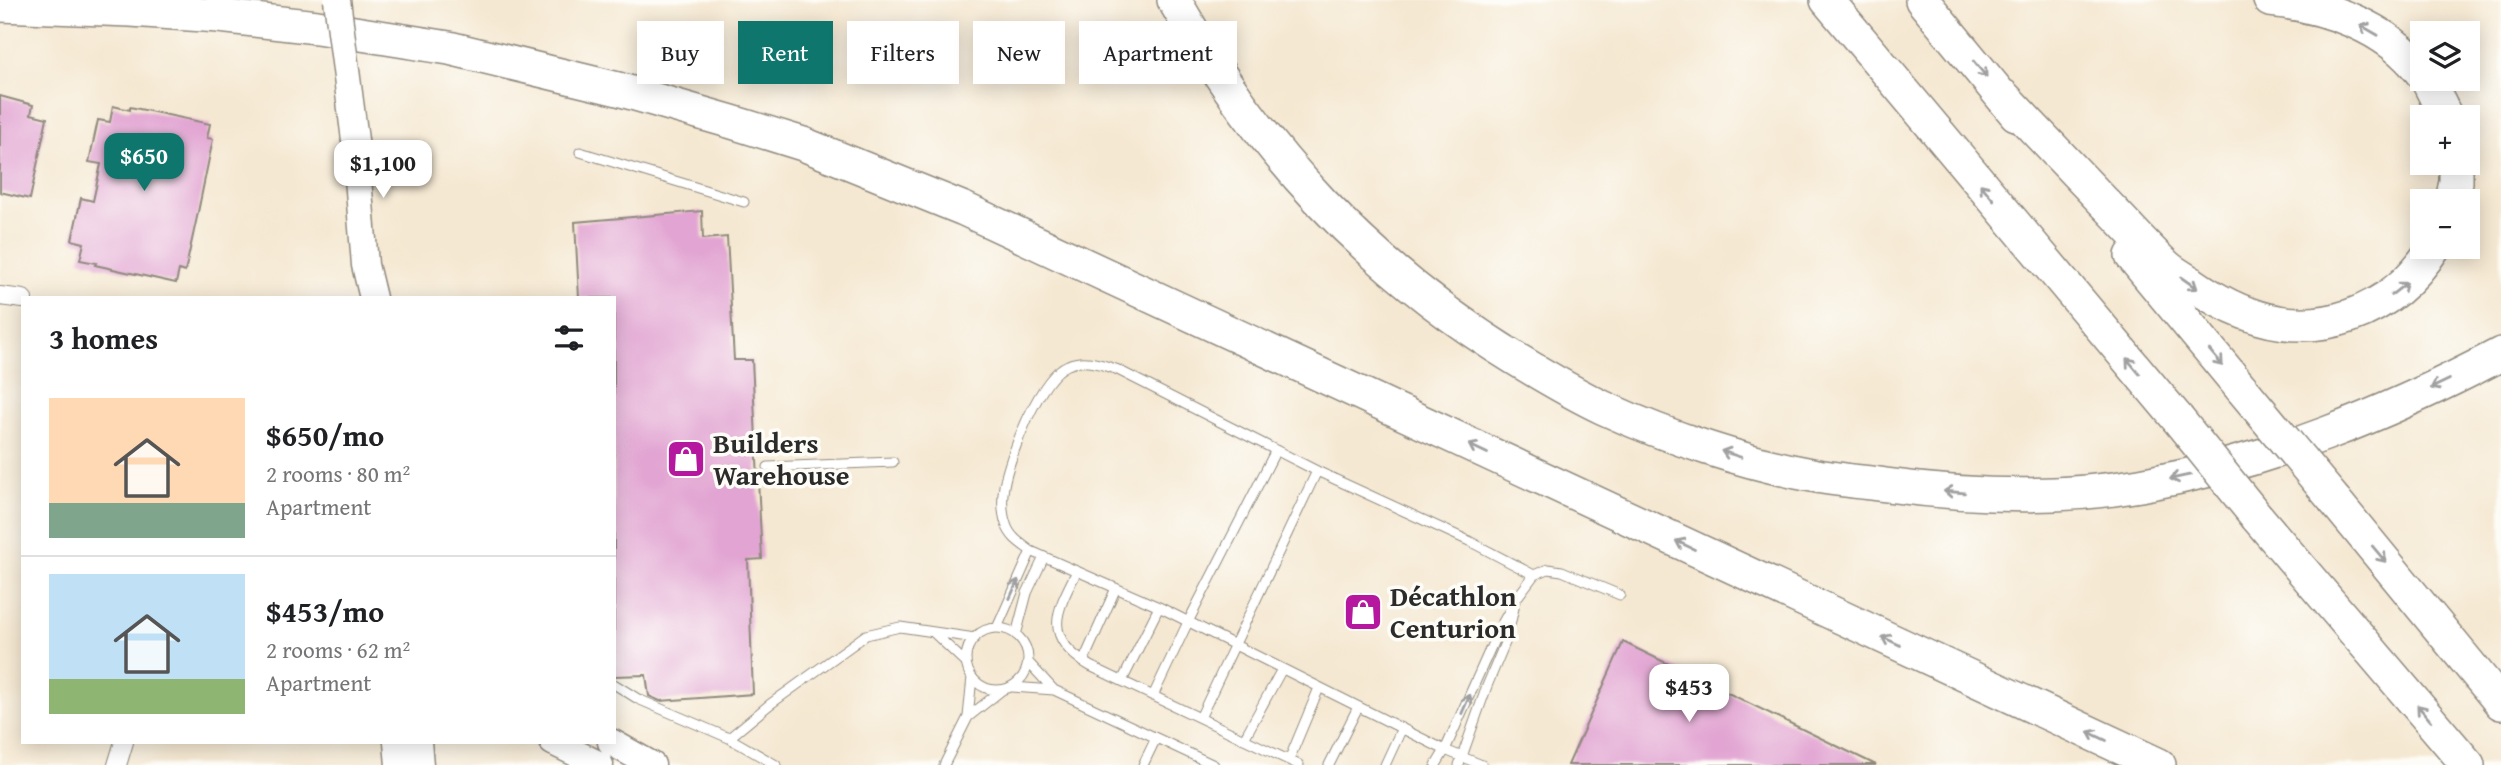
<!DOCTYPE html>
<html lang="en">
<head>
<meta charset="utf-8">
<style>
  :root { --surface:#fff; --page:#f2f2f2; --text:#202124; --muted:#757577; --line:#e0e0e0; --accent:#0f766e }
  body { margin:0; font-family:"Gentium Book Plus",serif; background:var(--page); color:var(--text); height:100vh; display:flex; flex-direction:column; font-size:26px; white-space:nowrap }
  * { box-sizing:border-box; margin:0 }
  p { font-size:23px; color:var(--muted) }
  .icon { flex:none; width:38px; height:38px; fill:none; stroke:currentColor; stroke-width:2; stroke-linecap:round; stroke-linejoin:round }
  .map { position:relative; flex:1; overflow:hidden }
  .details { position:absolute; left:21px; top:296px; width:595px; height:448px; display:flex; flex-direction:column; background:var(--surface); border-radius:0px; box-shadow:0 4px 18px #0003 }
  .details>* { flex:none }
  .guide { position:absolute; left:637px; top:21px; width:665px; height:63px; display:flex; gap:14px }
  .buttons { position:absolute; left:2410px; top:21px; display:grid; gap:14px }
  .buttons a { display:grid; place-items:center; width:70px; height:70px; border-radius:0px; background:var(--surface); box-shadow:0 4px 18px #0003; font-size:35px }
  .price { position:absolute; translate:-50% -60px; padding:0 16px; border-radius:14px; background:#fff; color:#222; font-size:23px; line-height:46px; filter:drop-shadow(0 2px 4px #0008) }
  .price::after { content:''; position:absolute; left:50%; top:42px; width:21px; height:16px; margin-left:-10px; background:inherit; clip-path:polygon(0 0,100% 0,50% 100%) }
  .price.on { background:var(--accent); color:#fff }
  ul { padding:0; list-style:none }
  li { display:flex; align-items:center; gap:21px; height:175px; padding:0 28px }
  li+li { border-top:2px solid var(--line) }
  li span { display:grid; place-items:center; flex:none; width:196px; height:140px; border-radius:0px; color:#555 }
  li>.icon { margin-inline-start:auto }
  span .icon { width:84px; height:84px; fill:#fffc; stroke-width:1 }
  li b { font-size:30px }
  h2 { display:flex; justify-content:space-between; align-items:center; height:84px; padding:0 28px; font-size:30px }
  .chip { padding:0 24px; border-radius:0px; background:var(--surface); box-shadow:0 4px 18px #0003; font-size:24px; line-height:63px }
  .chip.on { background:var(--accent); color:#fff }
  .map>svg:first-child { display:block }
</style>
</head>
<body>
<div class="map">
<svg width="2501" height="765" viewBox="0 0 2501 765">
  <rect width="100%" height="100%" fill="#fdfcf7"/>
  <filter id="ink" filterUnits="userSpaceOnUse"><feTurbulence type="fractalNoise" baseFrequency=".0143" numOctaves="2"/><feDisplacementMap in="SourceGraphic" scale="14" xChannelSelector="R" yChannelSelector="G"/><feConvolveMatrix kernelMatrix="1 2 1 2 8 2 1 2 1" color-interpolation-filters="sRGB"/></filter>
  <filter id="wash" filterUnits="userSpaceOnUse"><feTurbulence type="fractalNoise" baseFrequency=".00686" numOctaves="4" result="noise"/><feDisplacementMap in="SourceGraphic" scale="28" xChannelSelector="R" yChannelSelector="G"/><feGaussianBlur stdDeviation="1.57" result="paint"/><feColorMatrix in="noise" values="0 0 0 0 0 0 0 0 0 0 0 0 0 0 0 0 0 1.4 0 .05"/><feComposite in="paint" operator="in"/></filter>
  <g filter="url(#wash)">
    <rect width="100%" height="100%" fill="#f5e8d2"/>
    <g id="blocks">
      <!-- building -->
      <path fill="#e2a5d3" d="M0,96L33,105L31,114L47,118L30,199L0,192Z
        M113,106L130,110V107L210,124L207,138L213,139L197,217L185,272L179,270L176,283L95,265L96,263L80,260L84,243L72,240L81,198L93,201L101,164L89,162L98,120L110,122Z
        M702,211L703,239L727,237L734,360H752L762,559L748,560L753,694L660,701L649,696L646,675L614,676V298H579L575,222Z
        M1623,642L1804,730L1876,765H1568Z"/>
    </g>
  </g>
  <g filter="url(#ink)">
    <use href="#blocks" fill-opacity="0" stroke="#908a7e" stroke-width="2"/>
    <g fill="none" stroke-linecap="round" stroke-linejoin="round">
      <!-- lane casing -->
      <g stroke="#908a7e" stroke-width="11">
        <path id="lane" d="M580,152L744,202
          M768,467L893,462
          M1077,571C1056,612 1042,637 1090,666L1299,765
          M997,628L1031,551
          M966 659a31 31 0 1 1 62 0a31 31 0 1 1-62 0Z
          M934,633L966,663
          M1016,635L1027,593L1044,557
          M1028,662L1054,690
          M1083,662L1116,588
          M1122,681L1159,607
          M614,684L638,699L729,738L776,765
          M1012,687L1054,690L1214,765
          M1153,696L1188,622L1276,450
          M968,717L1002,690
          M1200,718L1317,471
          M729,738L769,705L866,635L900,627L975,638
          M1244,739L1282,669
          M1289,760L1319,688
          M944,765L968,717L972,677
          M1143,765L1156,738
          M1329,765L1358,707
          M1385,765L1402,728
          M1436,765L1445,750L1499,629L1516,599L1534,575L1548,569L1562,571L1620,595
          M1459,765L1487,686L1507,638L1514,608
          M1482,765L1445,750L1159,607L1031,551C1020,543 1010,537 1006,524C1002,512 1002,498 1004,486C1009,457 1040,376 1068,365C1084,358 1100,364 1116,369L1317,471L1469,541L1534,575"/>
      </g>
      <!-- street casing -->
      <g stroke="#908a7e" stroke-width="20">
        <path id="street" d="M0,296L23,299
          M117,765L124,742"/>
      </g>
      <!-- secondary casing -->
      <g stroke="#908a7e" stroke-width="29">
        <path id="secondary" d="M355,140L365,265L373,298
          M397,742L399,765
          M418,742L420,765
          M553,742L600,765
          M611,742L652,765"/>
      </g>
      <!-- highway casing -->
      <g stroke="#908a7e" stroke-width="36">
        <path id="highway" d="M1174,0C1259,151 1368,268 1516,359C1544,376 1574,394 1604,408C1667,437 1748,464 1817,476C1840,480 1863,482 1886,485C1969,496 2056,500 2140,485C2270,462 2385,415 2501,354
          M1827,0L2177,418
          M1922,0L2016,114
          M2270,0C2325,6 2387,26 2422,73
          M0,5L130,10L219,16L317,27L449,48L618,89L732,122L803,144L964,209L2159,765
          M2427,79L2446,117
          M2003,96C2036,131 2069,165 2102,200C2123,221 2143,244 2165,265C2172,272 2182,277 2191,283C2239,317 2292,336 2350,316C2387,303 2413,280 2434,247
          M2452,201L2456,182V163
          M2132,256L2242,389
          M2335,501L2501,703
          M2257,517L2468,765"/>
      </g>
      <!-- lane -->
      <use href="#lane" stroke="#fff" stroke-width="9"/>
      <!-- street -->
      <use href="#street" stroke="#fff" stroke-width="18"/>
      <!-- secondary -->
      <use href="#secondary" stroke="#fff" stroke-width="26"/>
      <!-- highway -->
      <use href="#highway" stroke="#fff" stroke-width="33"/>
      <!-- secondary-bridge casing -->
      <g stroke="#908a7e" stroke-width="29" stroke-linecap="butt">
        <path id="secondary-bridge" d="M337,0L355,140"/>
      </g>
      <!-- highway-bridge casing -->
      <g stroke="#908a7e" stroke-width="36" stroke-linecap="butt">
        <path id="highway-bridge" d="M2242,389L2335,501
          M2177,418L2257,517"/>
      </g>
      <!-- secondary-bridge -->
      <use href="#secondary-bridge" stroke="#fff" stroke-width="26"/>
      <!-- highway-bridge -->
      <use href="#highway-bridge" stroke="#fff" stroke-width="33"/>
    </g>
    <!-- one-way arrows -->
    <defs><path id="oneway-shaft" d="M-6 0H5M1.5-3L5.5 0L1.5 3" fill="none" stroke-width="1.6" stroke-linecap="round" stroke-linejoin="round" transform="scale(1.75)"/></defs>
    <g stroke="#a0a0a0">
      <use href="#oneway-shaft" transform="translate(2369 30) rotate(-150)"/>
      <use href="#oneway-shaft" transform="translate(1980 69) rotate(50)"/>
      <use href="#oneway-shaft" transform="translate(1987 192) rotate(-130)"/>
      <use href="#oneway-shaft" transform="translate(2189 283) rotate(35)"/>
      <use href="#oneway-shaft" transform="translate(2399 289) rotate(-38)"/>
      <use href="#oneway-shaft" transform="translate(2216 358) rotate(50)"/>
      <use href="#oneway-shaft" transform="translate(2133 366) rotate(-130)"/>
      <use href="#oneway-shaft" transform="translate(2440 384) rotate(154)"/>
      <use href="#oneway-shaft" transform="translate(1478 449) rotate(-155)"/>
      <use href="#oneway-shaft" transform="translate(1731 454) rotate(-162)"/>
      <use href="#oneway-shaft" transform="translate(2180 477) rotate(168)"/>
      <use href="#oneway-shaft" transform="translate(1954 492) rotate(-175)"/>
      <use href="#oneway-shaft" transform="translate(1685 545) rotate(-155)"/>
      <use href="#oneway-shaft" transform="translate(2379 554) rotate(50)"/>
      <use href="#oneway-shaft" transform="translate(1014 589) rotate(-66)"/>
      <use href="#oneway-shaft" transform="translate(1891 641) rotate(-155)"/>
      <use href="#oneway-shaft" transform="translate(1466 704) rotate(-66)"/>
      <use href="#oneway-shaft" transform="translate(2424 713) rotate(-130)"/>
      <use href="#oneway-shaft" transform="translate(2097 736) rotate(-155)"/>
    </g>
  </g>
  <!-- icons -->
  <defs>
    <g id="shop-square" transform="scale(2.0125)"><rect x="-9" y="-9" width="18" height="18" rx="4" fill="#b5179e" stroke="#fdfcf7"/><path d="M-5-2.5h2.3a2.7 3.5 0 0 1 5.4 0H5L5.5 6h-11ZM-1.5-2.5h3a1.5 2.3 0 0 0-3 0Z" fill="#fff"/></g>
  </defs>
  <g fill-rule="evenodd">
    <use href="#shop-square" x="686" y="459"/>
    <use href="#shop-square" x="1363" y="612"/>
  </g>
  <g text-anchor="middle" stroke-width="7" stroke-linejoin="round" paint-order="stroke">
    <!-- poi labels -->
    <g font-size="28" font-weight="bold" fill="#2b2b2b" stroke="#fdfcf7" text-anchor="start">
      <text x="713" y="453">Builders<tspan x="713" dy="32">Warehouse</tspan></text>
      <text x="1390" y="606">Décathlon<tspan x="1390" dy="32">Centurion</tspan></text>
    </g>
  </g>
</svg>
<div class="buttons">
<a><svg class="icon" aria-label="layers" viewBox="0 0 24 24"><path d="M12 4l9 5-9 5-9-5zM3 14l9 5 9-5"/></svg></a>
<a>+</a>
<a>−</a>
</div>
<b class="price on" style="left:144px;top:193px">$650</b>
<b class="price" style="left:383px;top:200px">$1,100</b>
<b class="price" style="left:1689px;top:724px">$453</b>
<div class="guide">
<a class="chip">Buy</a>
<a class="chip on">Rent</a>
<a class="chip">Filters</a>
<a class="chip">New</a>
<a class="chip">Apartment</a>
</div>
<section class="details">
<h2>3 homes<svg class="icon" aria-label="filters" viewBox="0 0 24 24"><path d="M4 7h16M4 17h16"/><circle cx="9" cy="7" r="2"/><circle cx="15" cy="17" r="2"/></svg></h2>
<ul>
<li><span style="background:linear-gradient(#ffd9b3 75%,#7fa58c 0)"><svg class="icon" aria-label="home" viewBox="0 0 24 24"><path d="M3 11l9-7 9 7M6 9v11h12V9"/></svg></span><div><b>$650/mo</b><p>2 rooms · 80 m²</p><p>Apartment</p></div></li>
<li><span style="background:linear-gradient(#bfe0f5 75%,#8fb573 0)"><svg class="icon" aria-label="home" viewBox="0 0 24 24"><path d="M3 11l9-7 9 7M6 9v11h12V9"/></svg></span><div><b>$453/mo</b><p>2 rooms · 62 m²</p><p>Apartment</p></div></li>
</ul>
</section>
</div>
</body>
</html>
